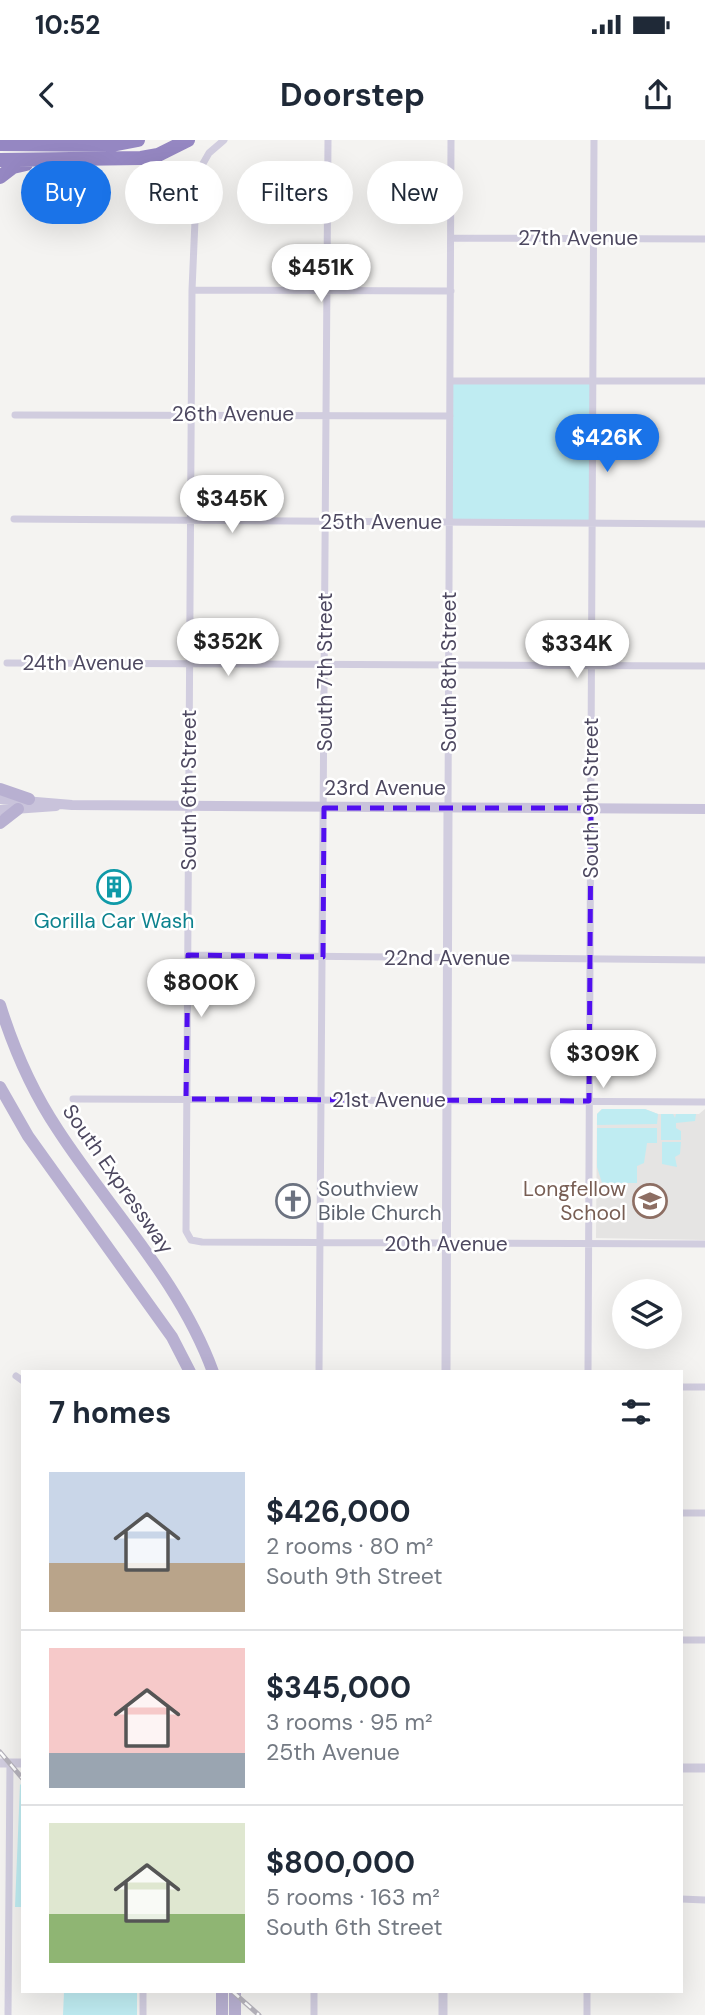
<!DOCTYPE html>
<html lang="en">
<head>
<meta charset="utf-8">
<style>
  :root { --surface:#fff; --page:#f6f6f7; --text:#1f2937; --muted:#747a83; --line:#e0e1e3; --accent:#1a73e8 }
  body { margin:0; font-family:"DM Sans",sans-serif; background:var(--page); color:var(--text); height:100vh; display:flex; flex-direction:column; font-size:26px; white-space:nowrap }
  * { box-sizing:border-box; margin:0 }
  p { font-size:23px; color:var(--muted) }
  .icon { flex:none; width:38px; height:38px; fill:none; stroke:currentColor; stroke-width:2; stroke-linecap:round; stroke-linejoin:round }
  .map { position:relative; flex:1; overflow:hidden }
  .drawer { position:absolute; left:21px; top:1230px; width:662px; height:623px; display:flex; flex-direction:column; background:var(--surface); border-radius:0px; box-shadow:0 7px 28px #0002 }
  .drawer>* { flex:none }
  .hud { position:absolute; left:21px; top:21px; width:663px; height:63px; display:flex; gap:14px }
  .fabs { position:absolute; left:612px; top:1139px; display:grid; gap:14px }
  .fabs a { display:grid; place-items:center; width:70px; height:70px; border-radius:50%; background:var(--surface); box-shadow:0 7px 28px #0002; font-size:35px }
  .price { position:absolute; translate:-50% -60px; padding:0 16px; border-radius:24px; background:#fff; color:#222; font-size:23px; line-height:46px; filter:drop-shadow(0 2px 4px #0008) }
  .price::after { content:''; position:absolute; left:50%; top:42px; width:21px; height:16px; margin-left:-10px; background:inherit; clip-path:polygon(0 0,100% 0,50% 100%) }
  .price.active { background:var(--accent); color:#fff }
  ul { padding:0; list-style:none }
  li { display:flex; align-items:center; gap:21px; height:175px; padding:0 28px }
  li+li { border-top:2px solid var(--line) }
  li span { display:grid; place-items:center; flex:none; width:196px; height:140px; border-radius:0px; color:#555 }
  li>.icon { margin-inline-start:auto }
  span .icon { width:84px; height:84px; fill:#fffc; stroke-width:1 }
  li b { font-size:30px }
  h2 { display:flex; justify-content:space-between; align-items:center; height:84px; padding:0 28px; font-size:30px }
  .chip { padding:0 24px; border-radius:32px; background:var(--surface); box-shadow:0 7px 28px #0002; font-size:24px; line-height:63px }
  .chip.active { background:var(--accent); color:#fff }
  .status { display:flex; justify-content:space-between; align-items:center; height:49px; padding:0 35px; background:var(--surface); direction:ltr }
  .status svg { height:19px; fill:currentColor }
  header { display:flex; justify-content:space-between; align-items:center; height:91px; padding:0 28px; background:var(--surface); font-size:32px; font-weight:700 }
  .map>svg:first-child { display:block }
</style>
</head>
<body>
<div class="status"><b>10:52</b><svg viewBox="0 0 49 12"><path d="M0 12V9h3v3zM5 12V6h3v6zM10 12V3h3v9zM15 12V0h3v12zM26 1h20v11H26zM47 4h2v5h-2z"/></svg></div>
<header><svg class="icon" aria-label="back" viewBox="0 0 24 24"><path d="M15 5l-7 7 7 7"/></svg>Doorstep<svg class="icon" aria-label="share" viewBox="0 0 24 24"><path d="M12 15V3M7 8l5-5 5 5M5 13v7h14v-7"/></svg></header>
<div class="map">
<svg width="705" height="1875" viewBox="0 0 705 1875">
  <rect width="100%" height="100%" fill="#f4f3f1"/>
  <!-- education -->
  <path fill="#e5e4e3" d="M602,969H645L658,974H699L705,969V1100L596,1098L597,974Z"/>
  <!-- green -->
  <path fill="#bfecf2" d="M451,241H593L592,383H450Z
    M602,969H645L658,974L657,984L597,985V974Z
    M661,974H673L675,978L676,974H696L695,981L676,983V988L681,991V1000H661Z
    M597,988H657V1003H647L644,1023L637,1026V1043H602L597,1027Z
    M662,1002H681L680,1014L675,1017L677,1027L662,1024Z
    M20,1644L23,1647V1767H15Z
    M64,1852H137V1875H63Z"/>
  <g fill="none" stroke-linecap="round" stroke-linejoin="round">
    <!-- minor -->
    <path stroke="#d1cddf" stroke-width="7" d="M224,0L209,13L197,34L192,150L186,1091L191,1100L202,1102L705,1104
      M451,98L705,99
      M192,150L451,151
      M451,241H705
      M15,275L450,276
      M14,379L705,384
      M7,523L705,526
      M448,668L451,0
      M188,815L705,820
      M73,959L705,962
      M319,1232L328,0
      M588,1232L594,0
      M16,1236L23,1241
      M681,1247H705
      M681,1373H705
      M681,1500H705
      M681,1759L705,1760
      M587,1852V1875
      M8,1875L10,1623
      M143,1875V1852
      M314,1875V1852"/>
    <!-- tertiary -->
    <path stroke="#d1cddf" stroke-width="9" d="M446,1232L448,668
      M0,1623H23
      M681,1628H705
      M443,1875V1852"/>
    <!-- secondary -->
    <path stroke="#c9c3db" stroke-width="10" d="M0,659L72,665L705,669
      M0,670L56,666"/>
    <!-- primary -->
    <path stroke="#b8b0d1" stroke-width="12" d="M0,649L29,659
      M0,683L18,669
      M0,865C14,910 32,951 58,990C110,1070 180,1141 213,1232
      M0,947L28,996L172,1197L190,1232
      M222,1875V1852
      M235,1875V1852"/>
    <!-- motorway -->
    <path stroke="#9587c2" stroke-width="14" d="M0,4L112,5L138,0
      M0,20L141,18L158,15L188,0
      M0,37L13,27L26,24"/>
    <!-- rail casing -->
    <g stroke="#b6b3bc" stroke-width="5">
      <path id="rail" d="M0,1612L23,1639
        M233,1852L259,1875"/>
    </g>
    <!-- rail -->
    <use href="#rail" stroke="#fff" stroke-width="2.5" stroke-dasharray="8" stroke-linecap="butt"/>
  </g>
  <!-- marked area -->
  <path fill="none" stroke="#510ff0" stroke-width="5" stroke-dasharray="14 9" stroke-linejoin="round" d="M324,668H591L589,961L186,959L188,815L323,817Z"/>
  <!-- icons -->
  <defs>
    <g id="building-ring" transform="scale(1.75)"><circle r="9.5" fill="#fff" stroke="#0f9aa8" stroke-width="1.5"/><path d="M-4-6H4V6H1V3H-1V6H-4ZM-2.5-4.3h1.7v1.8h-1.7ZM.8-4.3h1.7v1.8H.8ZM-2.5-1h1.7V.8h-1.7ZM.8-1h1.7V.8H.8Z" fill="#0f9aa8"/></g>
    <g id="church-ring" transform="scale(1.75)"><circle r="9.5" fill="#fff" stroke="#6b7280" stroke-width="1.5"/><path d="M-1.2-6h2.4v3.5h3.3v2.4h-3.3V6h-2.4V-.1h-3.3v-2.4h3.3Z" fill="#6b7280"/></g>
    <g id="school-ring" transform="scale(1.75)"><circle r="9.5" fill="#fff" stroke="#8d6e63" stroke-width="1.5"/><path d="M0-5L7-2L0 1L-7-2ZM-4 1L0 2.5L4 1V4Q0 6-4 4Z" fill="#8d6e63"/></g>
  </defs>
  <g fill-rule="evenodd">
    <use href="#building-ring" x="114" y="747"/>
    <use href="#church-ring" x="293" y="1061"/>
    <use href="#school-ring" x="650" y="1061"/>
  </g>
  <g text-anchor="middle" stroke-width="5" stroke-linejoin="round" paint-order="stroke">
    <!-- street labels -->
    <g font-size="21" fill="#4d4860" stroke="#fff">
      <text x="578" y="105">27th Avenue</text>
      <text x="233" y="281">26th Avenue</text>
      <text x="381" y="389">25th Avenue</text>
      <text x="83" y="530">24th Avenue</text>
      <text transform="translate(325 532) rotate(-90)" y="7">South 7th Street</text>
      <text transform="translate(449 532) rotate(-90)" y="7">South 8th Street</text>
      <text x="385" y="655">23rd Avenue</text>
      <text transform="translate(189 650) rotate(-90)" y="7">South 6th Street</text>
      <text transform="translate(591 658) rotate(-90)" y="7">South 9th Street</text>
      <text x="447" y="825">22nd Avenue</text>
      <text x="389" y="967">21st Avenue</text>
      <text transform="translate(118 1039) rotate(55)" y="7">South Expressway</text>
      <text x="446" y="1111">20th Avenue</text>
    </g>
    <!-- culture labels -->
    <g font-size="21" fill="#0d838f" stroke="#fff">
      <text x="114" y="788">Gorilla Car Wash</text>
    </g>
    <!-- worship labels -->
    <g font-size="21" fill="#5b616d" stroke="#fff" text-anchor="start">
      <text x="318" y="1056">Southview<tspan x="318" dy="24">Bible Church</tspan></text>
    </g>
    <!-- education labels -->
    <g font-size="21" fill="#785e54" stroke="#fff" text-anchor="end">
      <text x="626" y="1056">Longfellow<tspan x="626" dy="24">School</tspan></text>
    </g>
  </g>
</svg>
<div class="fabs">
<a><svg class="icon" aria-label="layers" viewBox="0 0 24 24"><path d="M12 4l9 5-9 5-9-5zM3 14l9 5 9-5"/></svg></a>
</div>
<b class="price" style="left:321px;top:164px">$451K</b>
<b class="price active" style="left:607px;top:334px">$426K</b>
<b class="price" style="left:232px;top:395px">$345K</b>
<b class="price" style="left:228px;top:538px">$352K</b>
<b class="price" style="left:577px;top:540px">$334K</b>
<b class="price" style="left:201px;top:879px">$800K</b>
<b class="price" style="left:603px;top:950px">$309K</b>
<div class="hud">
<a class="chip active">Buy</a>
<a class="chip">Rent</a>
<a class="chip">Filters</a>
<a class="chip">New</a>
</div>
<section class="drawer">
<h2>7 homes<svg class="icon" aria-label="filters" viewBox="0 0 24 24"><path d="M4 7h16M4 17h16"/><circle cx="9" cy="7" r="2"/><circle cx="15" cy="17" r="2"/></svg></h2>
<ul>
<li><span style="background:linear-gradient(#c9d6e8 65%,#b9a48a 0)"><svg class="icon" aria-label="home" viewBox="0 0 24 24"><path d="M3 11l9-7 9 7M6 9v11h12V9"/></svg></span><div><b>$426,000</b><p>2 rooms · 80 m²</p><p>South 9th Street</p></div></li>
<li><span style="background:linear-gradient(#f6c9c9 75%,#9aa5b1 0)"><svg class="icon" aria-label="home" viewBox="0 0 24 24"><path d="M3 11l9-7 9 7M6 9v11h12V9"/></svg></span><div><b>$345,000</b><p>3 rooms · 95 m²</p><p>25th Avenue</p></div></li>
<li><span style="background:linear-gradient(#dfe7d0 65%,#8fb573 0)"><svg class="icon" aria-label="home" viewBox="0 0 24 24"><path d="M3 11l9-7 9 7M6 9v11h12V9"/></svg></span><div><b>$800,000</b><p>5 rooms · 163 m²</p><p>South 6th Street</p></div></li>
</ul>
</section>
</div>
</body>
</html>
